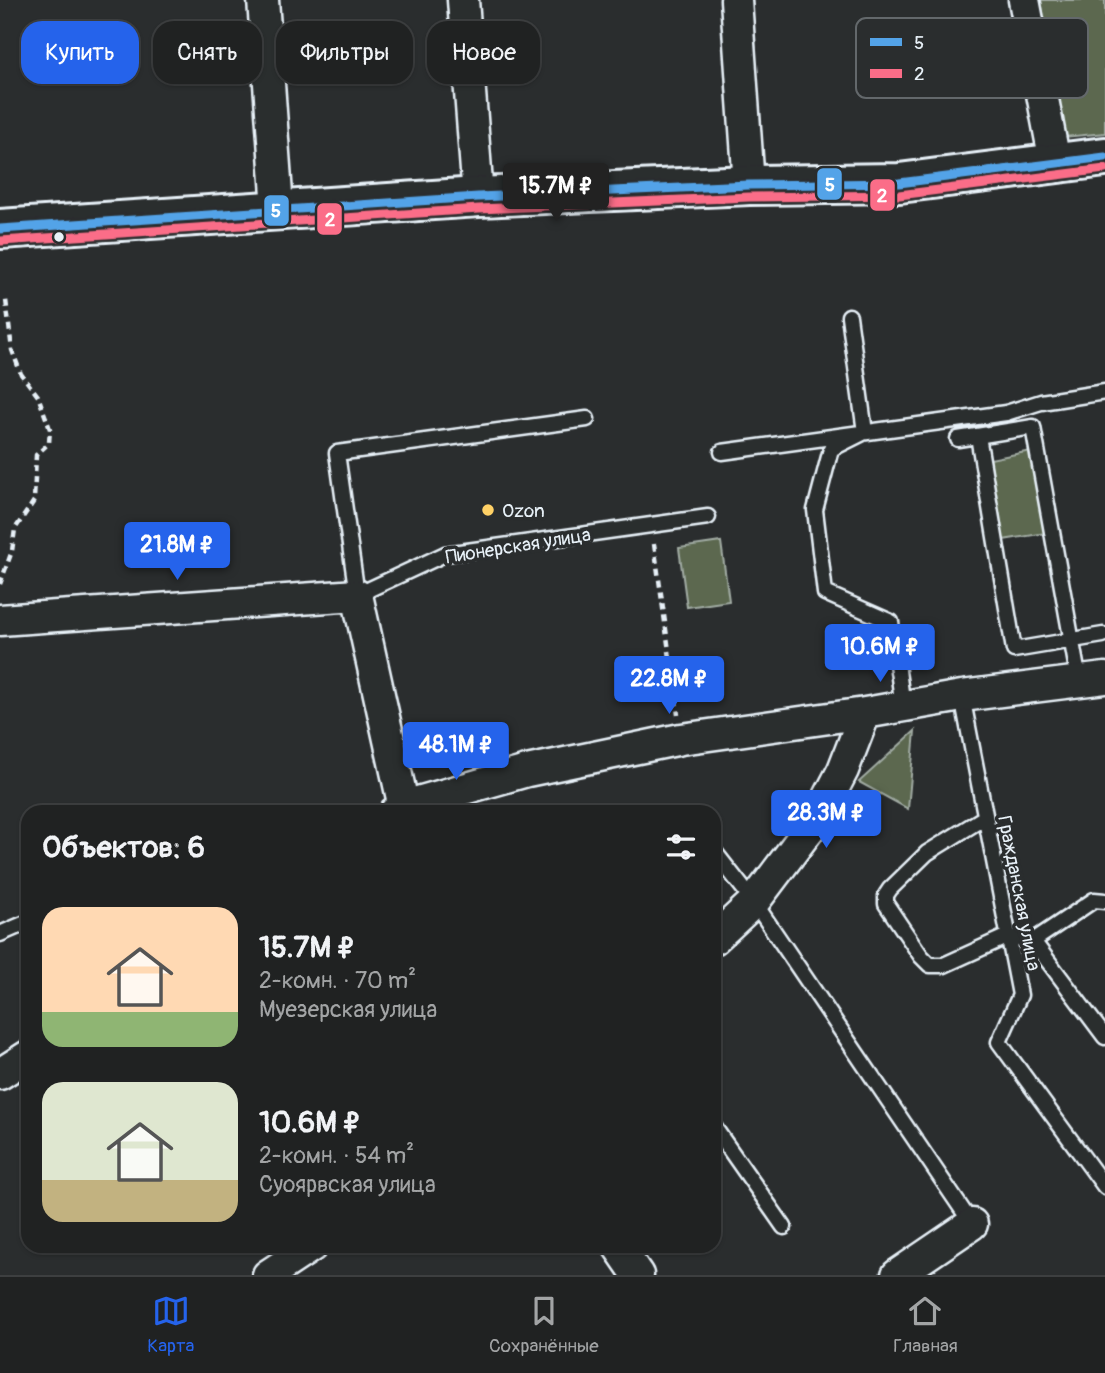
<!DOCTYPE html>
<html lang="ru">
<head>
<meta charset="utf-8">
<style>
  :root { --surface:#202222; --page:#2d2f2f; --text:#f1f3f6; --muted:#a2a4a5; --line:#3d3f40; --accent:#2563eb }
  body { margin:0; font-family:Pangolin,sans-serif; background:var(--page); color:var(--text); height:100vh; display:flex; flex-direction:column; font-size:26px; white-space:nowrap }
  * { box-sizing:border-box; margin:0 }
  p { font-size:23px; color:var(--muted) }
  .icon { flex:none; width:38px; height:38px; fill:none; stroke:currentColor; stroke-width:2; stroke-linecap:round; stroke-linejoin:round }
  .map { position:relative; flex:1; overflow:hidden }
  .panel { position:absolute; left:21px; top:805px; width:700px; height:448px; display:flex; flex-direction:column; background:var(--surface); border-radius:21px; box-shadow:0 2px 5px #0004,0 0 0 2px var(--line) }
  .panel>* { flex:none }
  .guide { position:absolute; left:21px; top:21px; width:700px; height:63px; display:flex; gap:14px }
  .price { position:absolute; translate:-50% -60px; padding:0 16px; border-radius:7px; background:var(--accent); color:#fff; font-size:23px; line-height:46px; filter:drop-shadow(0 2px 4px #0008) }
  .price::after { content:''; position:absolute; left:50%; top:42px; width:21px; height:16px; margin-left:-10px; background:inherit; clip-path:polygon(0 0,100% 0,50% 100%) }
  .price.on { background:#222; color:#fff }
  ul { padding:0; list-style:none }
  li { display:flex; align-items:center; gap:21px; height:175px; padding:0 21px }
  li span { display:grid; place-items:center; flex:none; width:196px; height:140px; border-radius:21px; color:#555 }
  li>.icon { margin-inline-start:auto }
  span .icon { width:84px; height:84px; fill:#fffc; stroke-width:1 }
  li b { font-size:30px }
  h2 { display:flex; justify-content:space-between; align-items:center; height:84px; padding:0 21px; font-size:30px }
  .pill { padding:0 24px; border-radius:21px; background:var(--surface); box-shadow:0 2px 5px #0004,0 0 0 2px var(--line); font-size:24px; line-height:63px }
  .pill.on { background:var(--accent); color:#fff }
  .tab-bar { display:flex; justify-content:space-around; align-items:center; height:98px; border-top:2px solid var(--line); background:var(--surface); font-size:19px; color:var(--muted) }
  .tab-bar a { display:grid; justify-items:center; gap:4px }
  .tab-bar .on { color:var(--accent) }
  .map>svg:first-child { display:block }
</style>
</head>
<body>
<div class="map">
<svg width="1105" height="1275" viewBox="0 0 1105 1275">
  <rect width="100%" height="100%" fill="#2a2d2e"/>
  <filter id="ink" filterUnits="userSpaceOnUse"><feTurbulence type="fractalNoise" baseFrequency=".0143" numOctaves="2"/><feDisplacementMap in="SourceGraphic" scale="14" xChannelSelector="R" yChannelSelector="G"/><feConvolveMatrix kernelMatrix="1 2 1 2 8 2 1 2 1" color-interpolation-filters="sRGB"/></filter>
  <g filter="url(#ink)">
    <!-- green -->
    <path fill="#5b6850" stroke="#a2aca4" stroke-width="2" d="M1041,0H1105V133L1064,137Z
      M1031,451L1046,533L1003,540L990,459Z
      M721,542L729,601L687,607L679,548Z
      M915,731L908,809L859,782Z"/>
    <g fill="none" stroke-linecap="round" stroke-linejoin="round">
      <!-- lane casing -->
      <g stroke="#e8f1f8" stroke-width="19">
        <path id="lane" d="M849,316L865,432L831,449L815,510L825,593L891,622L903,706
          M587,419L337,453L357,595L445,554L708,517
          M978,436L1014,650L1103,635
          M958,439L1033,427L1079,681
          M722,452L1006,413L1041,402L1105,392
          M962,696L1020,995L999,1042L1105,1187
          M985,817L927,853L890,889L886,895V904L921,956L930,965H944L1008,936L1033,941L1105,1037
          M714,851L754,902L972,1224
          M0,934L28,922
          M1033,941L1094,900L1105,901
          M714,1127L784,1227"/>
      </g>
      <!-- street casing -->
      <g stroke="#e8f1f8" stroke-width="35">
        <path id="street" d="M263,0L278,209
          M463,0L478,197
          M736,0L749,185
          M1024,0L1055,162
          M0,620L357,595L405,812
          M395,812L404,806L527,771L681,739L865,713L962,696L1105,678
          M714,939L754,902L819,816L843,770L865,713
          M0,1074L28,1056
          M618,1246L638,1275
          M268,1275L312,1246
          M897,1275L972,1224"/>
      </g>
      <!-- secondary casing -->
      <g stroke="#e8f1f8" stroke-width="44">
        <path id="secondary" d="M0,229L478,197L749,185L899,183L1105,157"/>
      </g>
      <!-- path -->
      <path stroke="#e8f1f8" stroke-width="4.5" stroke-dasharray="7 5" stroke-linecap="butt" d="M654,544L678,715
        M0,584L12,551L15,529L34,501L36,455L49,443L50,429L38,396L21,374L12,350L6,300"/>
      <!-- lane -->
      <use href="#lane" stroke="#2a2d2e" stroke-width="14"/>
      <!-- street -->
      <use href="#street" stroke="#2a2d2e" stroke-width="30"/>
      <!-- secondary -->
      <use href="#secondary" stroke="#2a2d2e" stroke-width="38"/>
      <!-- bus-1 casing -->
      <g stroke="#2a2d2e" stroke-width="14">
        <path id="bus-1" d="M0,229L478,197L749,185L899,183L1105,157"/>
      </g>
      <!-- bus-2 casing -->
      <g stroke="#2a2d2e" stroke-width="14">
        <path id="bus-2" d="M1,241L479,209L749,197L899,195L1105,169"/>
      </g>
      <!-- bus-1 -->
      <use href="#bus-1" stroke="#53a3e8" stroke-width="9"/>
      <!-- bus-2 -->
      <use href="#bus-2" stroke="#fb6d88" stroke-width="9"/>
    </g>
  </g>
  <!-- markers -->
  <circle fill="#e8f1f8" stroke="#2a2d2e" stroke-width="2.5" cx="59" cy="237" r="6"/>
  <circle fill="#ffd166" stroke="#2a2d2e" stroke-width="2.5" cx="488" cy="510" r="7"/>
  <g text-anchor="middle" stroke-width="7" stroke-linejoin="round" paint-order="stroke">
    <!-- poi labels -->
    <g font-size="19" fill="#e8f1f8" stroke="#2a2d2e" text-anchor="start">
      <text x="502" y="517">Ozon</text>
    </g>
    <!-- street labels -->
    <g font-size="19" fill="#e8f1f8" stroke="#2a2d2e">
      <text transform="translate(518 545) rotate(-9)" y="7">Пионерская улица</text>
      <text transform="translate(1020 893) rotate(79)" y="7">Гражданская улица</text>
    </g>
  </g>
  <!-- legend -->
  <rect x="856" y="18" width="232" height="80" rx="10" fill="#2a2d2e" stroke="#63686b" stroke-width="2"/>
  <rect x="870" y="38" width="32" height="8" fill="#53a3e8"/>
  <rect x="870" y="69" width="32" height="9" fill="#fb6d88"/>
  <g font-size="19" fill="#e8f1f8">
    <text x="914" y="49">5</text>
    <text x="914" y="80">2</text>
  </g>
  <g stroke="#2a2d2e" stroke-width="2.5">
    <rect x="816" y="167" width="27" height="34" rx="7" fill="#53a3e8"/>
    <rect x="869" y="178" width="27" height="34" rx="7" fill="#fb6d88"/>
    <rect x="263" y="194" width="27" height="33" rx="7" fill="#53a3e8"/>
    <rect x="316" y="202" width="27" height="34" rx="7" fill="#fb6d88"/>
  </g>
  <g font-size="19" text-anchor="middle" font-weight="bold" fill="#fff">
    <text x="830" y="191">5</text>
    <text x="882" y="202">2</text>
    <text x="276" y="217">5</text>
    <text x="330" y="226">2</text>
  </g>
</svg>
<b class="price on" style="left:556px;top:223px">15.7M ₽</b>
<b class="price" style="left:177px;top:582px">21.8M ₽</b>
<b class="price" style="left:880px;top:684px">10.6M ₽</b>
<b class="price" style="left:669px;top:716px">22.8M ₽</b>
<b class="price" style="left:456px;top:782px">48.1M ₽</b>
<b class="price" style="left:826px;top:850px">28.3M ₽</b>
<div class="guide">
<a class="pill on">Купить</a>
<a class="pill">Снять</a>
<a class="pill">Фильтры</a>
<a class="pill">Новое</a>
</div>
<section class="panel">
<h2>Объектов: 6<svg class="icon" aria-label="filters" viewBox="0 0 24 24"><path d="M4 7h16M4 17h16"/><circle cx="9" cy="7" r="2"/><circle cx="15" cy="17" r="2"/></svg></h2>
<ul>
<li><span style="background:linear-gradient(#ffd9b3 75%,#8fb573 0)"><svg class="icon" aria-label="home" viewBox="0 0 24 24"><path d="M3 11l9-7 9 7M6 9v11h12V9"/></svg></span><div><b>15.7M ₽</b><p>2-комн. · 70 m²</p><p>Муезерская улица</p></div></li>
<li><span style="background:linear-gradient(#dfe7d0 70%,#c2b280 0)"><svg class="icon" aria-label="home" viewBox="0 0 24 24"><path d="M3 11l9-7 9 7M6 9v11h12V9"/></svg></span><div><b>10.6M ₽</b><p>2-комн. · 54 m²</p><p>Суоярвская улица</p></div></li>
</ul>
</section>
</div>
<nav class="tab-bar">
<a class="on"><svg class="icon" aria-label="map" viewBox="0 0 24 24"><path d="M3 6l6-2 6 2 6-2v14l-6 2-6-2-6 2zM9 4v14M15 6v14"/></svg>Карта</a>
<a><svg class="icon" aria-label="saved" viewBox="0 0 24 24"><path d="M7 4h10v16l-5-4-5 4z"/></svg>Сохранённые</a>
<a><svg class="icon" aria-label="home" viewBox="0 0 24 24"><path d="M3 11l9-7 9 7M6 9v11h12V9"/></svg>Главная</a>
</nav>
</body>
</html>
